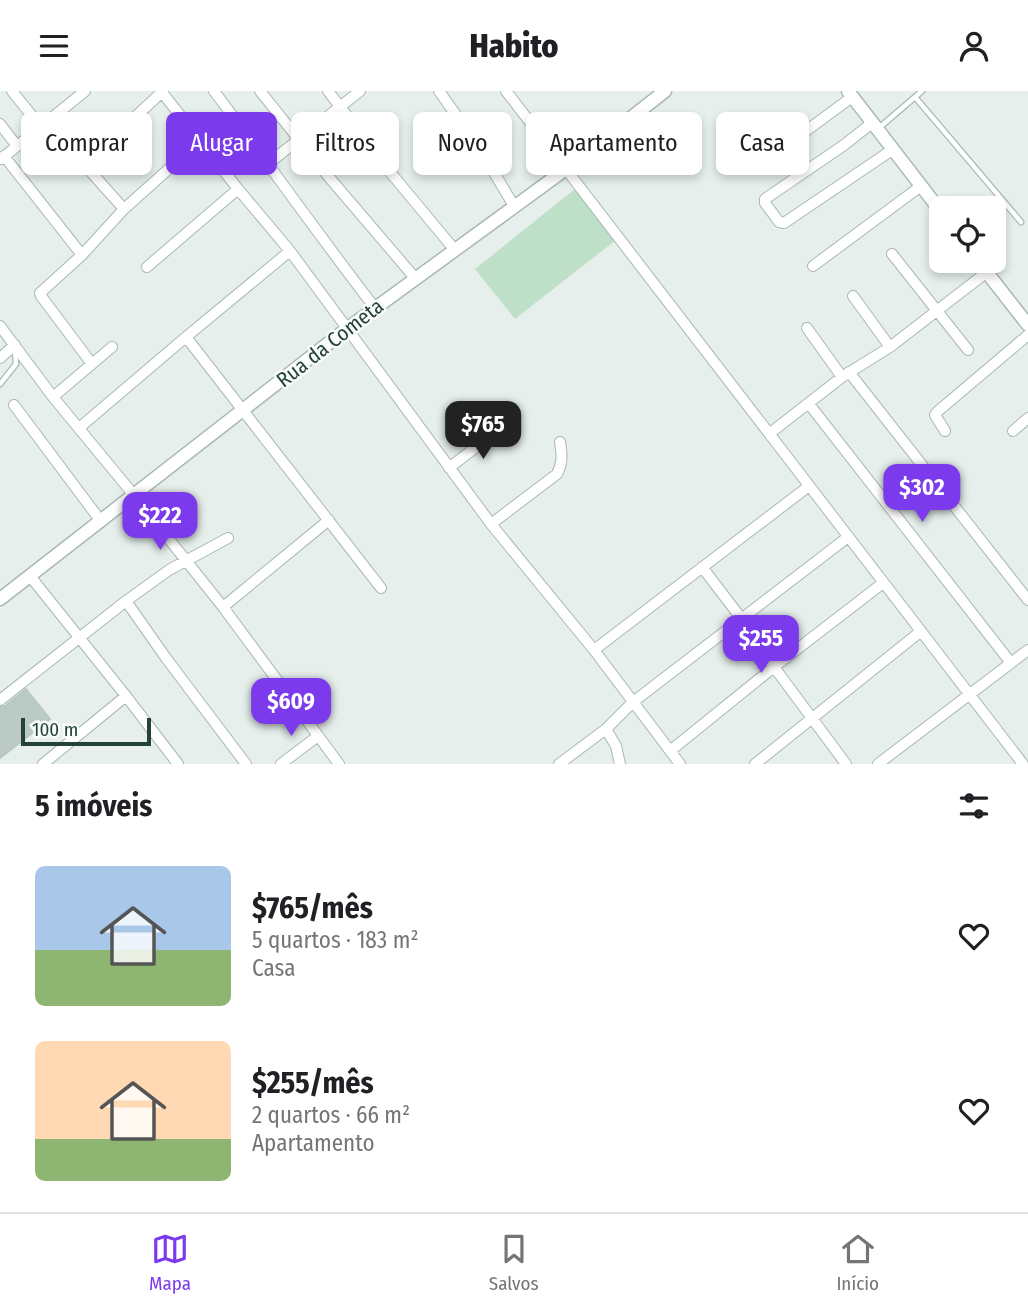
<!DOCTYPE html>
<html lang="pt">
<head>
<meta charset="utf-8">
<style>
  :root { --surface:#fff; --page:#f2f2f2; --text:#202124; --muted:#757577; --line:#e0e0e0; --accent:#7c3aed }
  body { margin:0; font-family:"Fira Sans Condensed",sans-serif; background:var(--page); color:var(--text); height:100vh; display:flex; flex-direction:column; font-size:26px; white-space:nowrap }
  * { box-sizing:border-box; margin:0 }
  p { font-size:23px; color:var(--muted) }
  .icon { flex:none; width:38px; height:38px; fill:none; stroke:currentColor; stroke-width:2; stroke-linecap:round; stroke-linejoin:round }
  .map { position:relative; height:673px; overflow:hidden }
  .details { display:flex; flex-direction:column; background:var(--surface); flex:1 }
  .details>* { flex:none }
  .guide { position:absolute; left:21px; top:21px; width:987px; height:63px; display:flex; gap:14px }
  .buttons { position:absolute; left:929px; top:105px; display:grid; gap:14px }
  .buttons a { display:grid; place-items:center; width:77px; height:77px; border-radius:10px; background:var(--surface); box-shadow:0 4px 10px #0003; font-size:35px }
  .scale { position:absolute; left:21px; bottom:18px; width:130px; box-sizing:border-box; padding-left:7px; border:4px solid #24423a; border-top:0; font-size:19px; line-height:24px; white-space:nowrap; color:#24423a; -webkit-text-stroke:5px #f7fbf9; paint-order:stroke }
  .price { position:absolute; translate:-50% -60px; padding:0 16px; border-radius:14px; background:var(--accent); color:#fff; font-size:23px; line-height:46px; filter:drop-shadow(0 2px 4px #0008) }
  .price::after { content:''; position:absolute; left:50%; top:42px; width:21px; height:16px; margin-left:-10px; background:inherit; clip-path:polygon(0 0,100% 0,50% 100%) }
  .price.current { background:#222; color:#fff }
  ul { padding:0; list-style:none }
  li { display:flex; align-items:center; gap:21px; height:175px; padding:0 35px }
  li span { display:grid; place-items:center; flex:none; width:196px; height:140px; border-radius:10px; color:#555 }
  li>.icon { margin-inline-start:auto }
  span .icon { width:84px; height:84px; fill:#fffc; stroke-width:1 }
  li b { font-size:30px }
  h2 { display:flex; justify-content:space-between; align-items:center; height:84px; padding:0 35px; font-size:30px }
  .tag { padding:0 24px; border-radius:10px; background:var(--surface); box-shadow:0 4px 10px #0003; font-size:24px; line-height:63px }
  .tag.current { background:var(--accent); color:#fff }
  header { display:flex; justify-content:space-between; align-items:center; height:91px; padding:0 35px; background:var(--surface); font-size:32px; font-weight:800 }
  .dock { display:flex; justify-content:space-around; align-items:center; height:98px; border-top:2px solid var(--line); background:var(--surface); font-size:19px; color:var(--muted) }
  .dock a { display:grid; justify-items:center; gap:4px }
  .dock .current { color:var(--accent) }
  .map>svg:first-child { display:block }
</style>
</head>
<body>
<header><svg class="icon" aria-label="menu" viewBox="0 0 24 24"><path d="M4 6h16M4 12h16M4 18h16"/></svg>Habito<svg class="icon" aria-label="person" viewBox="0 0 24 24"><circle cx="12" cy="8" r="4"/><path d="M4 21q1-7 8-7t8 7"/></svg></header>
<div class="map">
<svg width="1028" height="673" viewBox="0 0 1028 673">
  <rect width="100%" height="100%" fill="#e6efeb"/>
  <!-- green -->
  <path fill="#bfe0c8" d="M575,98L616,149L515,228L475,178Z"/>
  <!-- building -->
  <path fill="#bbcac4" stroke="#b8c9c2" stroke-width="2" d="M26,598L50,628L0,667V616L5,615Z"/>
  <g fill="none" stroke-linecap="round" stroke-linejoin="round">
    <!-- service casing -->
    <g stroke="#a8b8b2" stroke-width="7">
      <path id="service" d="M915,6L1021,131
        M880,36L922,0
        M0,293L16,273L15,261"/>
    </g>
    <!-- minor casing -->
    <g stroke="#a8b8b2" stroke-width="12">
      <path id="minor" d="M12,0L41,36
        M161,0L238,98L290,160L491,433L594,559L680,673
        M214,0C268,72 320,146 375,217
        M260,0L328,85L415,187
        M328,0L390,81L454,158
        M439,0L478,55L514,115
        M506,0L1023,673
        M47,32L124,118
        M872,32L844,54L765,108V112L779,131L784,132L892,59
        M0,33L17,55
        M4,65L82,164
        M1,68L85,0
        M764,71L852,6
        M269,72L360,0
        M83,74L162,1
        M892,163L968,259
        M813,175L921,95
        M147,176L238,98
        M853,205L890,256
        M0,235L53,306L133,403L223,516L339,673
        M807,237L842,286
        M186,246L381,497
        M0,267L15,254
        M92,273L41,205L40,202L82,164L124,118L201,49
        M849,281L1028,509
        M53,306L112,256
        M809,313L1011,572
        M14,314L100,429
        M79,337L186,246L290,160
        M945,340L935,324L937,321L1028,244
        M1013,340L1028,327
        M769,343L842,286L890,256L987,181
        M449,377L498,339
        M491,433L557,383C563,371 562,364 560,351
        M702,476L741,527L774,576L846,673
        M30,485L126,605L178,673
        M126,510L166,567L246,673
        M223,516L329,429
        M594,559L809,395
        M0,609L126,510L169,479L228,447
        M606,638L616,655L620,673
        M670,660L774,576L883,492
        M43,673L126,605
        M281,673L318,645
        M559,673L606,638L633,611L848,446
        M755,673L920,541
        M878,673L1028,559"/>
    </g>
    <!-- tertiary casing -->
    <g stroke="#a8b8b2" stroke-width="15">
      <path id="tertiary" d="M848,0L942,122
        M978,170L1028,234
        M0,508L348,237L566,78L665,0"/>
    </g>
    <!-- service -->
    <use href="#service" stroke="#fff" stroke-width="4.5"/>
    <!-- minor -->
    <use href="#minor" stroke="#fff" stroke-width="10"/>
    <!-- tertiary -->
    <use href="#tertiary" stroke="#fff" stroke-width="12"/>
  </g>
  <g text-anchor="middle" stroke-width="5" stroke-linejoin="round" paint-order="stroke">
    <!-- street labels -->
    <g font-size="21" fill="#24423a" stroke="#f7fbf9">
      <text transform="translate(330 252) rotate(-38)" y="7">Rua da Cometa</text>
    </g>
  </g>
</svg>
<div class="buttons">
<a><svg class="icon" aria-label="locate" viewBox="0 0 24 24"><circle cx="12" cy="12" r="6"/><path d="M12 2v4M12 18v4M2 12h4M18 12h4"/></svg></a>
</div>
<div class="scale">100 m</div>
<b class="price current" style="left:483px;top:370px">$765</b>
<b class="price" style="left:922px;top:433px">$302</b>
<b class="price" style="left:160px;top:461px">$222</b>
<b class="price" style="left:761px;top:584px">$255</b>
<b class="price" style="left:291px;top:647px">$609</b>
<div class="guide">
<a class="tag">Comprar</a>
<a class="tag current">Alugar</a>
<a class="tag">Filtros</a>
<a class="tag">Novo</a>
<a class="tag">Apartamento</a>
<a class="tag">Casa</a>
</div>
</div>
<section class="details">
<h2>5 imóveis<svg class="icon" aria-label="filters" viewBox="0 0 24 24"><path d="M4 7h16M4 17h16"/><circle cx="9" cy="7" r="2"/><circle cx="15" cy="17" r="2"/></svg></h2>
<ul>
<li><span style="background:linear-gradient(#a9c7e8 60%,#8fb573 0)"><svg class="icon" aria-label="home" viewBox="0 0 24 24"><path d="M3 11l9-7 9 7M6 9v11h12V9"/></svg></span><div><b>$765/mês</b><p>5 quartos · 183 m²</p><p>Casa</p></div><svg class="icon" aria-label="heart" viewBox="0 0 24 24"><path d="M12 20l-8-8c-3-5 5-10 8-4 3-6 11-1 8 4z"/></svg></li>
<li><span style="background:linear-gradient(#ffd9b3 70%,#8fb573 0)"><svg class="icon" aria-label="home" viewBox="0 0 24 24"><path d="M3 11l9-7 9 7M6 9v11h12V9"/></svg></span><div><b>$255/mês</b><p>2 quartos · 66 m²</p><p>Apartamento</p></div><svg class="icon" aria-label="heart" viewBox="0 0 24 24"><path d="M12 20l-8-8c-3-5 5-10 8-4 3-6 11-1 8 4z"/></svg></li>
</ul>
</section>
<nav class="dock">
<a class="current"><svg class="icon" aria-label="map" viewBox="0 0 24 24"><path d="M3 6l6-2 6 2 6-2v14l-6 2-6-2-6 2zM9 4v14M15 6v14"/></svg>Mapa</a>
<a><svg class="icon" aria-label="saved" viewBox="0 0 24 24"><path d="M7 4h10v16l-5-4-5 4z"/></svg>Salvos</a>
<a><svg class="icon" aria-label="home" viewBox="0 0 24 24"><path d="M3 11l9-7 9 7M6 9v11h12V9"/></svg>Início</a>
</nav>
</body>
</html>
